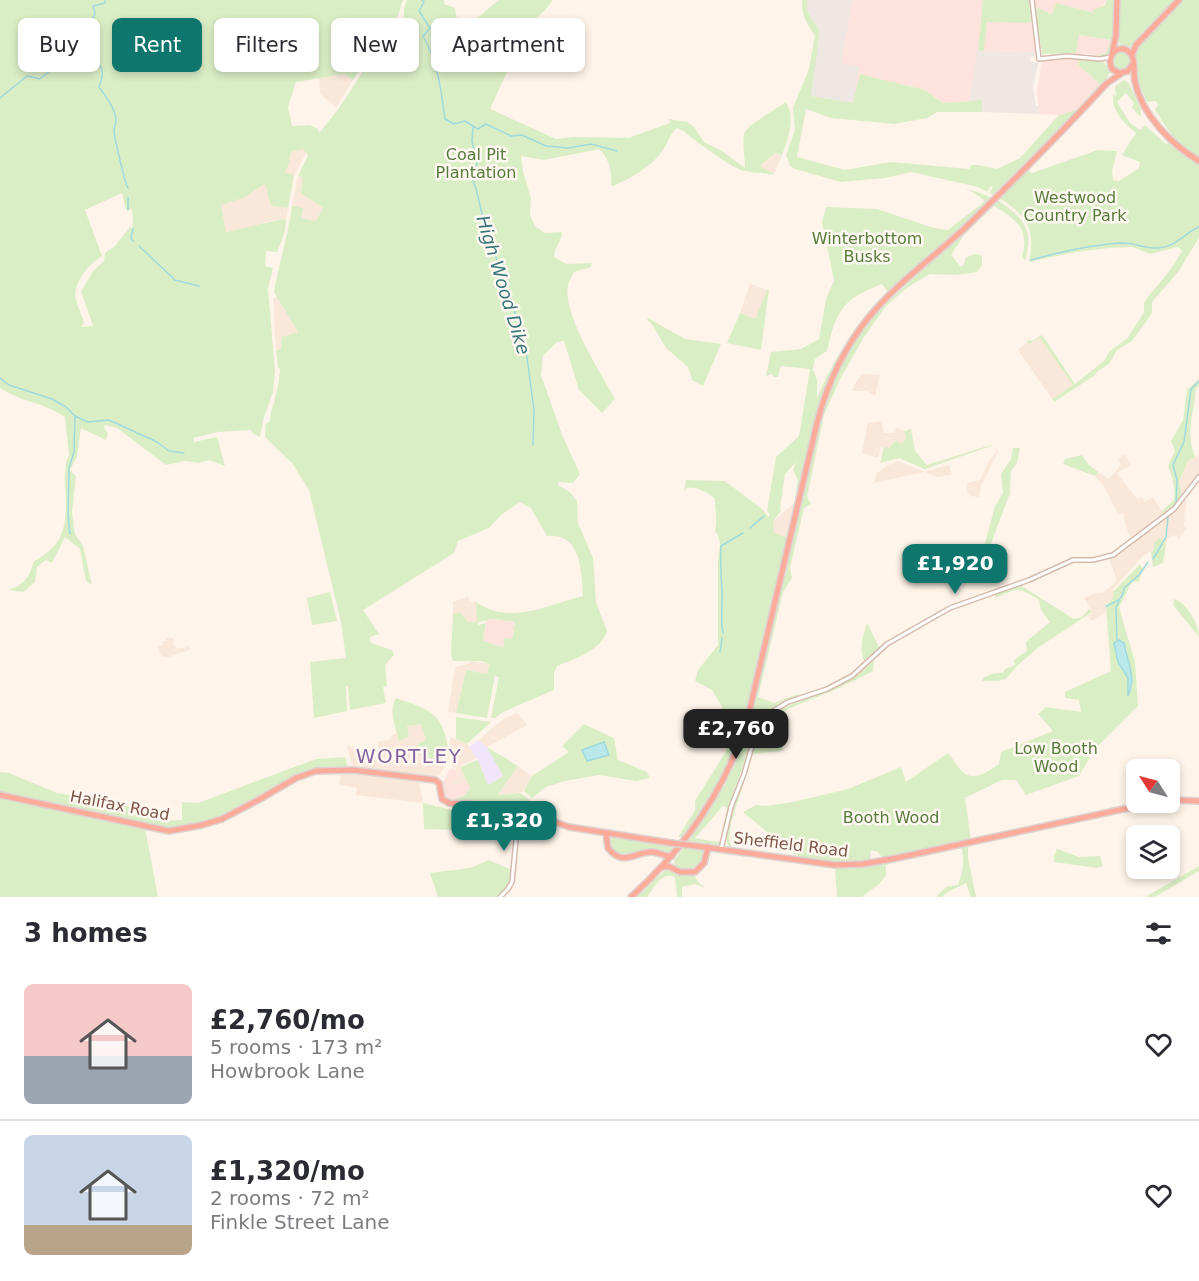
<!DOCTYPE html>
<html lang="en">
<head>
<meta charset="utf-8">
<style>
  :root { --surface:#fff; --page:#f2f2f3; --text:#2b2b33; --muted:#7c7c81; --line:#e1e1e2; --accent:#0f766e }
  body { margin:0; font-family:"DejaVu Sans",sans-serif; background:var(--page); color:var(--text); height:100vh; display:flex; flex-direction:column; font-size:22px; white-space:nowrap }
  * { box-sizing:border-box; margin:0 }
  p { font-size:20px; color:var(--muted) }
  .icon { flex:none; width:33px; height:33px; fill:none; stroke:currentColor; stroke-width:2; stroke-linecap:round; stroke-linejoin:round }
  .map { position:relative; height:897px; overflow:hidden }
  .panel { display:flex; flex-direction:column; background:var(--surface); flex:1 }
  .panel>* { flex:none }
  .top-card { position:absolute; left:18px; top:18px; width:600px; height:54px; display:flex; gap:12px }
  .needle { width:39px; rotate:306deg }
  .controls { position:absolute; left:1126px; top:759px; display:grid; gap:12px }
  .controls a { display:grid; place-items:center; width:54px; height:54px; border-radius:9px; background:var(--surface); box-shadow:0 3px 9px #0003; font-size:30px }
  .price { position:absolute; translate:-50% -51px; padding:0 14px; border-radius:12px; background:var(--accent); color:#fff; font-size:20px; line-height:39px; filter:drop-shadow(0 2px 3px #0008) }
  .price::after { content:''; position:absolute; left:50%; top:36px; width:18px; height:14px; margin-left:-9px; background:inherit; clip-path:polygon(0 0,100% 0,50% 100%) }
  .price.on { background:#222; color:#fff }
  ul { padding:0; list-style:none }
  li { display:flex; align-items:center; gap:18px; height:150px; padding:0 24px }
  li+li { border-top:2px solid var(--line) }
  li span { display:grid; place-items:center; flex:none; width:168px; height:120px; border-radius:9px; color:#555 }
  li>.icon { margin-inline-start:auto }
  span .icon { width:72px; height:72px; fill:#fffc; stroke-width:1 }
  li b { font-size:26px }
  h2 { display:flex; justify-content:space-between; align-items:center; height:72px; padding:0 24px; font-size:26px }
  .chip { padding:0 21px; border-radius:9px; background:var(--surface); box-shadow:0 3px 9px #0003; font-size:21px; line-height:54px }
  .chip.on { background:var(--accent); color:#fff }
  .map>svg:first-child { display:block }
</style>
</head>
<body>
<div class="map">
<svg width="1199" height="897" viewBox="0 0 1199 897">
  <rect width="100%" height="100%" fill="#fef4e9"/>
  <!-- residential -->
  <path fill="#f9e8d9" d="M344,74L353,80L336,108L320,93L319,78Z
    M310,145L294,176L284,172L288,167L291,152Z
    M775,153L782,155L774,174L759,167Z
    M298,176L303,177L323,208L316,221L301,218L292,206Z
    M265,184L271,206L288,208L286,219L264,222L260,225L225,232L221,204L243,198Z
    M750,284L767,290L755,319L740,313Z
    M277,297L298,332L288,336L281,349L276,351L273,298Z
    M1040,338L1073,385L1052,399L1018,350L1027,342L1030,344Z
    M862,374L880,375L875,396L866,391H853L854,385Z
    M881,421L884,433H894L897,428L904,431L906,438L902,444L889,448L881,447L878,458L862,453L868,423Z
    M997,450H999L981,486L979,497L971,496L966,490L967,483L980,480L989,461Z
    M1125,454L1131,465L1117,473L1137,499L1142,497L1145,502L1153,497L1164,514L1132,539L1127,531L1123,513L1119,515L1103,485L1095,476L1098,472L1109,479L1121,465L1118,458Z
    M1199,455V474L1182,497L1179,481L1188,461Z
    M898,461L925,472L949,465L952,475L936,477L925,472L873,483L877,473L886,466Z
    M1187,498L1184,525L1187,529L1179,538L1174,535L1168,539L1166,544L1160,538L1154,550L1144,555L1113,589L1114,596L1106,605V612L1092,621L1087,616L1093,613L1084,598L1095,593L1104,592L1115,583L1116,578L1109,558L1138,539L1174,511Z
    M797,501L788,538L773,533V521Z
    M468,597L469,602H476L478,622H468L461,613H453V602Z
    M166,638H174L173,644L177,649L189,646L191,649L169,657H162L157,646L163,645V641H166Z
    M470,661L489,664L487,674L466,670L456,713L448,712L455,667L468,664Z
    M518,713L527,725L487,747L478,740L506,717Z
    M421,724L426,740L441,756L451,754L447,764L439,775L422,778L419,782L423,803L356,795L357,788L339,784L341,772L359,771V768L352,764L347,746L378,751V742L391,739V736L397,733L399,741L407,726Z
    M450,737L467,744L477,758L459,766L468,781L454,787L452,780L459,777L455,767H452Z
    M518,766L532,776L523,792L498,795Z"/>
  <!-- commercial -->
  <path fill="#ffe3dc" d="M807,0H1107L1097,14L1056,3L1052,14L1035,7L1038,52L978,51L969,101L943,103L925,90L860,75L854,103Z
    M1079,35L1111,40L1114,38L1106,56L1081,53L1078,59L1079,65L1100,84L1076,110L1059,115L1039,114L1037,90L1042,62L1073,58L1076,53Z
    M494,619L516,622L512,640L505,639L503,647L483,641L487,620Z
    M450,769H456L459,778L452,780L454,787L468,781L470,788L464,796L456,798L453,802L443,799L442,784Z"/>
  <!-- industrial -->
  <path fill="#efe7e2" d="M807,0H853L842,60L845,64L859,66L854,103L810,96L820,30L811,18L806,5Z
    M977,51L1036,52L1035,55L1030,58L1031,62H1037L1038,65L1033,87L1036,106H1039V114L982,112V101H969Z"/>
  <!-- education -->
  <path fill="#f1e5fb" d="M478,740L487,747L503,776L488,785L477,759L469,747Z"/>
  <!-- green -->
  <path fill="#daeec5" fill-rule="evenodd" d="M0,0H404L402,2C397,25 387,34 372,52L366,48L363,53L368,57L353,80L344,74L296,82L288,107L292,126L310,125L318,129L319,133L337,111L377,50L404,17V8L407,0H444V4L455,8L457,19L466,27L499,0H553L545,10L528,26L490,109L556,139L573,137L628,138L670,123L669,119L687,122L694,127L704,142L722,151L745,168C745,157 742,145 744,134C746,126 776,109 786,102C796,120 788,138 782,155L775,153L760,166L774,174L773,175C760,171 747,174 736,168C722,160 709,150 696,141C689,136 685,131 677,128C669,135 667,145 661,153C648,169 631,178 613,186L611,185C612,173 609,157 599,149L544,160L521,156L523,171L531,198L530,215L535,226L545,233L562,232C563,240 554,247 554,257L566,264L592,263L591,267L574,272C572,276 569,281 568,285C562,314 601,373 615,399L602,413L579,390L564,341L557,342L543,356L541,375L563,437L580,474L573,483L559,482L558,485L570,492L577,501L578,523L593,558L596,602L607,631C601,651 574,659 557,666L554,673V690L503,712L495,718H491L499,677L495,676L487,718L456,713L466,670L487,674L489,664L481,661H453L451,655L453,613H461L468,622H477L476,602C511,626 546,605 583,596C581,571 582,533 547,536L531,508L520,502L501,515L489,528L458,541L454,553L363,610L379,634L370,637L371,643L392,650L394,655L385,665L387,686L383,687L386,703L350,710L348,686H346L347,711L314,718L310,662L346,658L341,622L309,490L292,463L265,437L266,424L270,421C270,411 274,404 276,395C278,387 279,377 280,369L278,368L276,351L281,349L282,337L298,332L274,292C279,263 288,236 292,206L303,208L301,218L316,221L323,208L301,193L303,177L298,176L308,155L303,149L291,152L288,167L285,172L294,176L288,208L271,206L265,184L243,198L221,205L226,232C246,228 265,222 286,219L285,231L277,252L266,251L265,266L273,268L268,289L275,370L273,392L264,417L260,437L252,433L251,430L218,432L193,438L194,442L217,437L225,466L209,460L199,463L186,461L166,465L117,428L105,425L104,428L108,433L106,440L81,428L77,456L70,470L76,476L72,512L75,534L83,546L92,585L86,581L80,549L65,537L52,563L46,560L37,567L35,582L23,592L9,590C25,584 29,577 34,561C60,548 66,531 66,503C66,493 64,484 65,474C66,468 65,462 69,456L65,417C45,403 21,402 0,388ZM122,193L126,210L132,209L133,228L130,227L115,246L105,253L104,261L94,270L81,291L93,326L81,327L84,323C82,315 78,308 76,300C72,283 89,264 102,256L85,210ZM494,619L515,622V627L511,628L514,629L512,639L503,638L504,640L503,647L483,641L486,623L478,625V622Z
    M802,0H807C805,12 813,21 820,30L811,96L853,103L860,74L925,90L943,103L982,100V112H937L927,118L895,124L831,118L806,109L797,157L845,170L891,162L969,169L971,165H979L997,169L1020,158L1059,115L1076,110L1100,84L1078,65V59C1090,59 1106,58 1110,72C1101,90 1084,104 1071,119C1046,145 1020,171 994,195L989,193L993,187L991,186L987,192L978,187L911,172L885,178L841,182L795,169L790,166L786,155L795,130L793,108L809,69L815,35C806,23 802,16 802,0Z
    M983,0H1029L1033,20L1027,23L987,22L984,51H978Z
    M1107,0H1113C1116,17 1118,41 1107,56L1095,55L1106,53L1111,40L1079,35L1076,53L1042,54L1035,7L1052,14L1056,3L1095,13L1093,10L1104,6Z
    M1119,0H1176L1135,44L1127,48L1122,47L1118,41Z
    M1182,0H1199V236L1197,241L1178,272L1152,302V313L1132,341L1117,350L1109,364L1098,371L1094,376L1054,402L1052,399L1073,385L1040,338L1029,344L1027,342L1028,340L1032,341L1042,335L1075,384L1105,360L1108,353L1115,347L1127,339L1144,312V303L1148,297L1171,269L1182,251L1178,247L1150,254L1132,247L1109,248L1075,252L1029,262C1036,230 1027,215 999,198L1027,170L1032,173L1098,150L1117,151L1112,171L1113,180L1119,181L1139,168L1140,162L1122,155L1136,133C1124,123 1112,112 1113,95L1116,96L1115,86L1124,80L1129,83L1141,110V117L1132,108L1134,103L1126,93L1117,102L1130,123L1140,130L1145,125L1166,144L1174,139L1155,110L1158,105L1156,101L1147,102L1138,81L1134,55L1135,51L1154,28Z
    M1112 61a9 9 0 1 1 18 0a9 9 0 1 1-18 0Z
    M967,188L992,198L915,270L887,291L882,284C841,300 837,310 827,351L815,359L813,369L817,380V398C833,360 854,328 881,297L840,356L830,377L819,403L798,497L795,498L798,480L793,470L796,462L785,474L780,508L781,511L773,521L774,533L788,538L755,679L736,744L723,773L702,810L684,837H678L695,810V801L727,750L722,741L730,739L722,724V707L712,690L695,681L698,670L718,645V558C720,548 722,539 715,531C718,520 715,510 715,499C708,492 697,487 687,488L684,492L686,480L725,481L762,509L768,517L770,515L767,511L776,457L799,436L810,369L781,366L778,377H774L772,374L766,376L771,352L801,349L819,339L826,299L834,280L822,222L826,207L877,209L934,228L948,230L985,201Z
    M997,200C1022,217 1035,228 1025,260L1022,257C1030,229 1016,219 994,206L964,235L951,255L960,266H963L966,257L975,254L982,256V265L977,272L956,275L930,274L908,287L886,306L864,337L839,381L824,415L807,497L811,504L804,508L790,567L792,578L783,592L758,697L774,703L798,694L800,697L780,705L771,711L756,729L731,800L720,844L716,846L688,841C711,811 727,783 742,748L825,403L837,371L850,347L865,326L885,305ZM723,806L727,808L720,841L717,842L695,838Z
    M769,289L761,350L727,343L740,313L755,319L767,290Z
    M648,318L685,339L721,344L703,386L692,380L688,367L666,348L651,323L647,320Z
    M1199,379V386L1196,388C1194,415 1185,431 1195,457L1188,461L1179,481L1182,497L1164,514L1162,511L1174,500C1175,487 1173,478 1168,466L1175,451L1171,441L1183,420L1187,390Z
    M911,429L915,451L927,465L994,444L991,446L925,469L899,458L880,463L884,447L889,448L895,441L902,444L906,438L904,431Z
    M1013,448H1020L1017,463L1011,471L1010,493L989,549L984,547L995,506L1003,493L1001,474L1011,459Z
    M1082,455L1089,465L1098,472L1095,476L1063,464L1065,459Z
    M1160,538L1166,544L1163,563L1153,567L1151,552L1154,550V543Z
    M1140,564L1143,569L1139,581L1132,582L1119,607L1135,662L1138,706L1095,749L1079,776L1026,795L1016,780H1002L965,798L971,840L883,859L878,852L871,850L870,860C852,863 811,863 795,854C777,843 760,825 743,812L756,805L765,806L793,802L848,789L901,767L906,782L948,753C953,758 955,764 960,769C972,784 987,772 999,764L1001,752L1053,731L1038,714L1046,707L1081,712L1079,700L1065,698V692L1111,671L1106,606L1114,596L1113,592ZM1114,643H1124L1132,688L1128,694V678L1118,662Z
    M1020,585L1074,619L1082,617L1089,609L1092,612L1039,647L1018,665L1006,679L998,681H982L984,677C990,675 996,672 1003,673L1005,669L1015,665L1014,660L1027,651L1026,642L1050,622L1041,610L1039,600C1017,586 1019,588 995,598V594Z
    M330,592L337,621L312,625L307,598Z
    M1174,599C1187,603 1199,624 1199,637L1173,605Z
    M867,623L880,649L865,663C858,650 863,637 867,623Z
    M874,660L873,671C859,678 844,686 830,692C804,703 782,707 764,730L783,748L782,751L753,754L731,823L729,840L732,848L729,847C721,832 733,809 738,794C746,773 749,747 761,728C774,709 790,705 810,697C834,688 857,678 874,660Z
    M396,698C431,710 444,713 449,754L441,756L435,761L418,752L417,744L426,740L421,724L407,726L409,737L399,741C396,729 388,710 396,698Z
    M456,717L491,722L467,744L456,739Z
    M584,724L614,738L618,760L647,772L650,778L636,781L599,775L565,781L546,787L532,798L524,791L532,776L569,752L562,746Z
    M487,747L518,766L498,795L520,793L530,800L524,806L453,802L456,798L464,796L470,788L460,767L478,760L488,785L503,776Z
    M345,757L348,767L315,769L287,780L240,808L220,817L182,828L155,827L85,809L0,793V772L9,773L57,793L123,804L159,821L182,820V802L198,803L316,759Z
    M0,797L145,828L158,897H0Z
    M423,803L452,810L456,830L424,829Z
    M615,837L677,846L668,854C663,852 659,850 654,849C642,848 608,865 611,839Z
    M968,845V858L976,897H971L966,883C958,888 948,890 942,897H936L946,887L958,885C963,873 965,859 961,846Z
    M684,847L701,848L705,851C703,863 699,867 688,871L675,866L674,861Z
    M1057,849L1079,857L1100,856L1103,866L1097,868L1054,862V856Z
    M899,859V861L886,865V875L879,884L862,897H837L835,866Z
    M489,860L512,870L508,887L498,897H438L430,873L470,868Z
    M1199,866V871L1155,897H1145Z
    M669,867L680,874L694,875L699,883L705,888L695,884L682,887V897H677L675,877C661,871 655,887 647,897H635Z"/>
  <!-- water -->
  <path fill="#bae8eb" stroke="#a0dadd" stroke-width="1.5" d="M1119,640L1124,643C1127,661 1137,678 1128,696V678L1118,662L1114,643Z
    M604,742L609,755L587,761L582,750Z"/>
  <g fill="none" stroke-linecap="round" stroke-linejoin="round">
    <!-- stream -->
    <path stroke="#a0dadd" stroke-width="1.5" d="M422,0L424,2L419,11L430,28L423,36C438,62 441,90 445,119L454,124L465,121L478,129L486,124L511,136L522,135L546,146L568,148L591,144L617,151
      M86,45L93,61C106,66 103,76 99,87C106,97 116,109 116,121C116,124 114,127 114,130C114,136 125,184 128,188
      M0,98L27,76L40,79L52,69L69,66V57L75,52L76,45H86L96,33L92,21L95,13L93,6L105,3V0
      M473,126L472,141L477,164C472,172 471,179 476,188L487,236L500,267L525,343L534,410L533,445
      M128,198V210
      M133,241L131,238L133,229
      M139,246L175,280L199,286
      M1031,260C1060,252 1092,244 1123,243C1134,243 1147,249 1159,248C1176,247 1186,232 1199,227
      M0,378L9,385L52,399L66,407L75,416L88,422L109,420L157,442L169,451L184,453
      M1176,503L1177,480L1173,465L1184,442L1191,389L1199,381
      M750,528L764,516
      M70,534L68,515L69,468L74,452L75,416
      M1153,559L1166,537L1168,517
      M1106,606C1116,602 1123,600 1124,588L1139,575L1148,562
      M723,633C720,618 723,605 722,590C721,575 720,561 721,546L743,533
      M1117,641L1116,608L1119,601
      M720,652L722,638"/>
    <!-- minor casing -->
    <g stroke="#d5bcaf" stroke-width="6">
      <path id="minor" d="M1032,0L1039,59L1067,56L1100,59L1110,57
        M721,849L731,807L744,774L756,732L770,713L788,702L827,689L852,676L887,644L950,608L1029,580L1073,560H1093L1113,555L1174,509L1199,477
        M500,897L508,889L512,882L518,819L521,811"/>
    </g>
    <!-- highway casing -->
    <g stroke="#ddd3d0" stroke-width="8">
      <path id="highway" d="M1112,54L1116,35L1117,0
        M1132,55L1136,45L1179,0
        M1133,63L1128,71L1119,73L1112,69C1105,54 1121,41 1131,54C1136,61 1133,73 1135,82C1142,115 1171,144 1199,161
        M0,795L169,831L202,825L222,819L260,799L296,778L316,771L353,770L435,780L439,783L442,799L449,803L511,806L569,827L671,843
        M1170,800L1199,801
        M606,834L608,848C624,868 635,851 653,852C661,853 665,857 672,856
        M696,846L835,865L863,864L897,858L1156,802
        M662,867L668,866L680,872H695L704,863L708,847
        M631,897C685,848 725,791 747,721L817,423C827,384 843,349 869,317C897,283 934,257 966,227C1014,180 1062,132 1107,83L1122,73"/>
    </g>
    <!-- minor -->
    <use href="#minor" stroke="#fff" stroke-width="3"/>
    <!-- highway -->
    <use href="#highway" stroke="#fdab9b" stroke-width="5"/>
    <!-- highway-bridge casing -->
    <g stroke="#ddd3d0" stroke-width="8" stroke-linecap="butt">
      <path id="highway-bridge" d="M671,843L696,846"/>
    </g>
    <!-- highway-bridge -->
    <use href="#highway-bridge" stroke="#fdab9b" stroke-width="5"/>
  </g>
  <g text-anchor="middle" stroke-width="5" stroke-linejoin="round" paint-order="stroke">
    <!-- park labels -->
    <g font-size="16" fill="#567c3d" stroke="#fff8f1">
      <text x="476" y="160">Coal Pit<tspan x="476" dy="18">Plantation</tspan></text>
      <text x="1075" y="203">Westwood<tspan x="1075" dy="18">Country Park</tspan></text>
      <text x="867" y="244">Winterbottom<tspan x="867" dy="18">Busks</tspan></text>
      <text x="1056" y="754">Low Booth<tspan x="1056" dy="18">Wood</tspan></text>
      <text x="891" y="823">Booth Wood</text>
    </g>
    <!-- street labels -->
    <g font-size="16" fill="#7c5649" stroke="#fff8f1">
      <text transform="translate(120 805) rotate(11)" y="6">Halifax Road</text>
      <text transform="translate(791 844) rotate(7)" y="6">Sheffield Road</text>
    </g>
    <!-- water labels -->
    <g font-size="18" font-style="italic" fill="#38767b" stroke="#fff8f1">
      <text transform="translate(503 285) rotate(73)" y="6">High Wood Dike</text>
    </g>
    <!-- quarter labels -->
    <g font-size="20" letter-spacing="1.5" fill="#86659f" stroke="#fff8f1">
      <text x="409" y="763">WORTLEY</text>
    </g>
  </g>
</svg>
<div class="controls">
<a><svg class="needle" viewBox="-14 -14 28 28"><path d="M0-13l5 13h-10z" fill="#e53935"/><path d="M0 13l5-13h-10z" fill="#7c7c81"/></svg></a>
<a><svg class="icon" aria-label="layers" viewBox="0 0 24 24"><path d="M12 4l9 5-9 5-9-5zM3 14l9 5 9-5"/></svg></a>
</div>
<b class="price" style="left:955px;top:595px">£1,920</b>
<b class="price on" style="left:736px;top:760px">£2,760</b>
<b class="price" style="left:504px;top:852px">£1,320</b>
<div class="top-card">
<a class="chip">Buy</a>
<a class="chip on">Rent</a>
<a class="chip">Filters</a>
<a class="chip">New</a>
<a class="chip">Apartment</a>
</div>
</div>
<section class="panel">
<h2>3 homes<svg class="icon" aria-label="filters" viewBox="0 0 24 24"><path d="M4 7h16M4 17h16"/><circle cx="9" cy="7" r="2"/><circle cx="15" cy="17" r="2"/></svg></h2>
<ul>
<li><span style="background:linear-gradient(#f6c9c9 60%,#9aa5b1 0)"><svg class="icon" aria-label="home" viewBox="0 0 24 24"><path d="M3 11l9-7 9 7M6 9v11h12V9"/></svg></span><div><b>£2,760/mo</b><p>5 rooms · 173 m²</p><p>Howbrook Lane</p></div><svg class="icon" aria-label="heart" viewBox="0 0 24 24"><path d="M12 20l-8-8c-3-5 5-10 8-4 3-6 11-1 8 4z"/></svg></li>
<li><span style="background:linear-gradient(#c9d6e8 75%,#b9a48a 0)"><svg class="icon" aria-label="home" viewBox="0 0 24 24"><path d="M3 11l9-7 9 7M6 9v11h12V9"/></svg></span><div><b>£1,320/mo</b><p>2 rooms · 72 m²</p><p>Finkle Street Lane</p></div><svg class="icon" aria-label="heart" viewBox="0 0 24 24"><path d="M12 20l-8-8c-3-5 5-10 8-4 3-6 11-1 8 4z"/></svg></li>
</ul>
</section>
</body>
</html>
